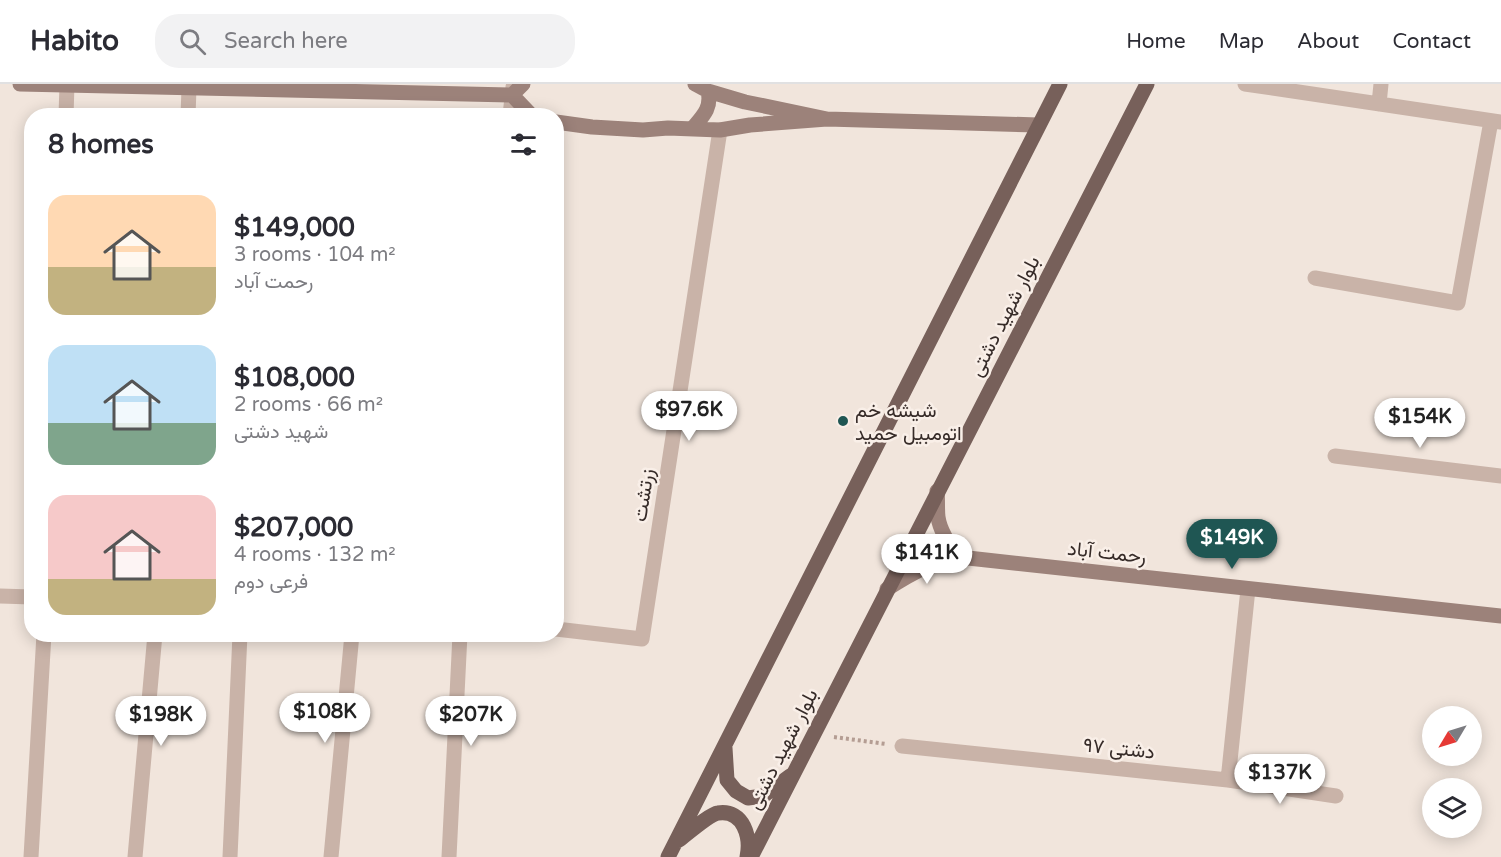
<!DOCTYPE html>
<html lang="en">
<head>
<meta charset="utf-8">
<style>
  :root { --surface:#fff; --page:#f2f2f3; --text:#2b2b33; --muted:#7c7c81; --line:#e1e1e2; --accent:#1f5653 }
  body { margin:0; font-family:"Varela Round",Vazirmatn,sans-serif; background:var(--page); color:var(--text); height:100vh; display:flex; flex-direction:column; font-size:22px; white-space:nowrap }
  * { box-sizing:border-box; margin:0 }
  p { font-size:20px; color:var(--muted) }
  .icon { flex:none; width:33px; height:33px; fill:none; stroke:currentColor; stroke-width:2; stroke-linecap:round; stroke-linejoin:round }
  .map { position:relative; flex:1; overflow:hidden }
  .panel { position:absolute; left:24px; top:24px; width:540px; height:534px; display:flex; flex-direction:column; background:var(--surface); border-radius:24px; box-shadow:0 3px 15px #0003 }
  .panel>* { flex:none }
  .needle { width:39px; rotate:232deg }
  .tools { position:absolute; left:1422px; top:622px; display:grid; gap:12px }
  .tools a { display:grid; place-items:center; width:60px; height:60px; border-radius:50%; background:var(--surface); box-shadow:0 3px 15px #0003; font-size:30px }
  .price { position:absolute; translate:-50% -51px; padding:0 14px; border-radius:21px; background:#fff; color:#222; font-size:20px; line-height:39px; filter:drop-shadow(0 2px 3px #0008) }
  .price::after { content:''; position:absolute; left:50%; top:36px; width:18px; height:14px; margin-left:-9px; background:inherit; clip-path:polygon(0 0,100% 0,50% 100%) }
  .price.active { background:var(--accent); color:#fff }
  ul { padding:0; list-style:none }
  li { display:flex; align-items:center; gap:18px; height:150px; padding:0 24px }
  li span { display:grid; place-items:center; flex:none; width:168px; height:120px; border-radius:18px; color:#555 }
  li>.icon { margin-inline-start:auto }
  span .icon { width:72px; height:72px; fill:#fffc; stroke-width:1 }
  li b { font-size:26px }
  h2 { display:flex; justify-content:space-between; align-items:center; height:72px; padding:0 24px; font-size:26px }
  header { display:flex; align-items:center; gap:36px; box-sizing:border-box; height:84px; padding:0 30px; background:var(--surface); border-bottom:2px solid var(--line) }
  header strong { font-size:28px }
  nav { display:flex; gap:33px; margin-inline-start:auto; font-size:21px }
  .search { width:420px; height:54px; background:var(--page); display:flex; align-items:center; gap:15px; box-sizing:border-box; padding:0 21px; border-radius:24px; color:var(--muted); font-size:22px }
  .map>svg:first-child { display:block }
</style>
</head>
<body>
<header>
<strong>Habito</strong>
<div class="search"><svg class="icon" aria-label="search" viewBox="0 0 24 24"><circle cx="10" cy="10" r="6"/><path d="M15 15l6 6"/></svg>Search here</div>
<nav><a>Home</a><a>Map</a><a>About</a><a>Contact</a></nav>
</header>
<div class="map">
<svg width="1501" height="773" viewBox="0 0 1501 773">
  <rect width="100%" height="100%" fill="#f1e5dc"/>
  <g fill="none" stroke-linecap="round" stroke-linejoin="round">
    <!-- path -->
    <path stroke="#b49d93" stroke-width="4" stroke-dasharray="3 3" stroke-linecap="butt" d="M834,653L886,660"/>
    <!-- street -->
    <path stroke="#c9b3a8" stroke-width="15" d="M1245,0L1501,38
      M1379,20L1381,0
      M66,32L67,0
      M188,32L189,4
      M510,32L513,3
      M1315,194L1458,219L1491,37
      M1335,372L1501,392
      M0,512L32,513
      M556,545L642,555L720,46
      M902,662L1228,696L1248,505
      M1228,696L1336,712
      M31,773L44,550
      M135,773L155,550
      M230,773L240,550
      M331,773L352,550
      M449,773L460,550"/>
    <!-- secondary -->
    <path stroke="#9c827a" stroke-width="15" d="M20,0L512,11
      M523,0L512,11L532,32
      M827,35L1038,41
      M556,38L592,43L643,46L668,44L720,46L750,41L827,35L745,18L708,7
      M692,45C703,32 712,24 708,7L695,0
      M937,407C938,415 937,425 938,433C940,447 950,462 959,473
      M887,505C907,492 935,475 959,473L1501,532"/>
    <!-- primary -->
    <path stroke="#77605a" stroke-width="15" d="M725,664L727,696L736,707L748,714L763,712L790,692
      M679,756C687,750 710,730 718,729C744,725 751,754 747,773
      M668,773L1060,0
      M751,773L1147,0"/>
  </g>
  <!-- markers -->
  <circle fill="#1f5653" stroke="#f9efe8" stroke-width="2" cx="843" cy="337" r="6"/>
  <g text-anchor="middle" stroke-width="5" stroke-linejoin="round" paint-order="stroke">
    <!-- street labels -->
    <g font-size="20" fill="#362b28" stroke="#f9efe8">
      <text transform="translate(1004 232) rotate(-63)" y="7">بلوار شهید دشتی</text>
      <text transform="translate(643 411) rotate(-81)" y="7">زرتشت</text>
      <text transform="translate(1107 468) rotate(6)" y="7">رحمت آباد</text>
      <text transform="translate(1119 664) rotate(6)" y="7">دشتی ۹۷</text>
      <text transform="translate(782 665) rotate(-63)" y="7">بلوار شهید دشتی</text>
    </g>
    <!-- poi labels -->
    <g font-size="20" fill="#362b28" stroke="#f9efe8" text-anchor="start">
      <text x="855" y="333">شیشه خم<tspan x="855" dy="23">اتومبیل حمید</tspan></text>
    </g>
  </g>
</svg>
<div class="tools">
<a><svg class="needle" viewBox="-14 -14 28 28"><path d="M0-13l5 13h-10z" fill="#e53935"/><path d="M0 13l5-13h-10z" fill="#7c7c81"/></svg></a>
<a><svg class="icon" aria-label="layers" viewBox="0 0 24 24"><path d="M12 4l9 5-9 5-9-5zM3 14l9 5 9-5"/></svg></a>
</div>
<b class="price" style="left:689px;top:358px">$97.6K</b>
<b class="price" style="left:1420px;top:365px">$154K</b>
<b class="price active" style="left:1232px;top:486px">$149K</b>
<b class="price" style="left:927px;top:501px">$141K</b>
<b class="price" style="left:325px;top:660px">$108K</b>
<b class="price" style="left:161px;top:663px">$198K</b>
<b class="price" style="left:471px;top:663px">$207K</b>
<b class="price" style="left:1280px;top:721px">$137K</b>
<section class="panel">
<h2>8 homes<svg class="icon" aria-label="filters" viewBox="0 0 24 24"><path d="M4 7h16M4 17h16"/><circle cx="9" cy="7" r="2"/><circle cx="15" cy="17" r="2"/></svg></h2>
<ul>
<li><span style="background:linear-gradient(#ffd9b3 60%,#c2b280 0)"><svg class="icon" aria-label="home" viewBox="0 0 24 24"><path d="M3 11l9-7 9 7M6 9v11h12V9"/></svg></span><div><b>$149,000</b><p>3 rooms · 104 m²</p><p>رحمت آباد</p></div></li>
<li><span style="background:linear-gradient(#bfe0f5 65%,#7fa58c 0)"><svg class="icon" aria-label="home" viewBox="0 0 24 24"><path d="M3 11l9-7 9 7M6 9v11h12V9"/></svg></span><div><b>$108,000</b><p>2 rooms · 66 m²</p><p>شهید دشتی</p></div></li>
<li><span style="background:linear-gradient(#f6c9c9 70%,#c2b280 0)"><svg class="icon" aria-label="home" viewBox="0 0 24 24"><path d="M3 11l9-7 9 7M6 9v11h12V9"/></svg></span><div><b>$207,000</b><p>4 rooms · 132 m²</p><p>فرعی دوم</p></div></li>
</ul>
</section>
</div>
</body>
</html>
